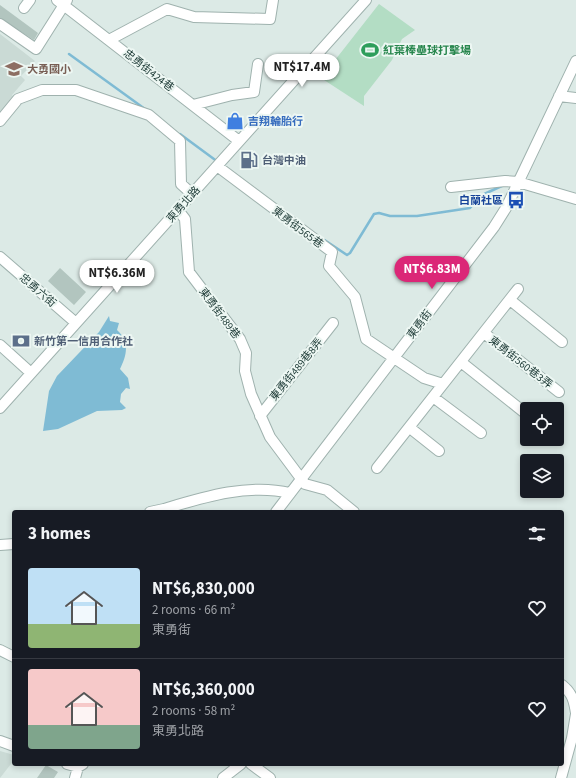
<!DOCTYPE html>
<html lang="en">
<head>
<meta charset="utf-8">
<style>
  :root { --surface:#171b24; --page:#242831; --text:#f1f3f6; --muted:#9ea1a6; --line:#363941; --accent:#db2777 }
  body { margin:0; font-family:"Source Sans 3","Noto Sans TC",sans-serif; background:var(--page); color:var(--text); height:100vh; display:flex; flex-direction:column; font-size:15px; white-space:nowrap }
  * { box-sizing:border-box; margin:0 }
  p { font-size:13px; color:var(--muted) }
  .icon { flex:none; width:22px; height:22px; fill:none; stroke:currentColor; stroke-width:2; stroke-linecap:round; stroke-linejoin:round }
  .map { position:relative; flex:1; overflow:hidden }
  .drawer { position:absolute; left:12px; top:510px; width:552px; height:256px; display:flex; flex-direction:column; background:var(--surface); border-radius:4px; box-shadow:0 2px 6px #0003 }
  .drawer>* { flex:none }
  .controls { position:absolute; left:520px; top:402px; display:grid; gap:8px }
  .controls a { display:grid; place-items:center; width:44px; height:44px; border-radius:4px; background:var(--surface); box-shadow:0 2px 6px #0003; font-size:20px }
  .price { position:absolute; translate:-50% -34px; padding:0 9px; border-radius:14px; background:#fff; color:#222; font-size:13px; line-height:26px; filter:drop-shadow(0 1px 2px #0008) }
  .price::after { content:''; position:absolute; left:50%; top:24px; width:12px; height:9px; margin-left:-6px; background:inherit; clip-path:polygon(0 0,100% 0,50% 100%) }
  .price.current { background:var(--accent); color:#fff }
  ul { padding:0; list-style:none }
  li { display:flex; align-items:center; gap:12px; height:100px; padding:0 16px }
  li+li { border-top:1px solid var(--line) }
  li span { display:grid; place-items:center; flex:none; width:112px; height:80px; border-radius:4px; color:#555 }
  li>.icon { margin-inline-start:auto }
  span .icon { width:48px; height:48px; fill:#fffc; stroke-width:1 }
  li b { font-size:17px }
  h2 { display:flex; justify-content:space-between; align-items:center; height:48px; padding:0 16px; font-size:17px }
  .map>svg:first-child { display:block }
</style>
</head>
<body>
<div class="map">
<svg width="576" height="778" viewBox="0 0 576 778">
  <rect width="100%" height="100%" fill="#dceae6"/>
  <!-- built -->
  <path fill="#cadad5" d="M0,34L35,61L21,76L25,80L12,95L14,99L0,117Z
    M0,751L14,755V760L0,778Z"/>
  <!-- green -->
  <path fill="#b3ddc4" d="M379,4L415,30L402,39L392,60L364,96V106L321,78Z"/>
  <!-- water -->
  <path fill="#7fbbd4" d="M109,316L110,321L119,323L117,330C130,342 127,355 120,369L128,378L130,389L126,388L121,394L120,402L126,408L122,410L97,411L58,429L43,431L49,391L57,376L99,332Z"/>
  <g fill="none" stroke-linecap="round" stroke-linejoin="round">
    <!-- stream -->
    <path stroke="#7fbbd4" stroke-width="2.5" d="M69,54L145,109
      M180,134L218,162
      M323,239L347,255L350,253L374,214L379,213L390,216H417L470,208L482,195L504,185"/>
  </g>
  <!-- building -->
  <path fill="#b2c5bf" d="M0,5L38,33L34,40L0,18Z
    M60,268L86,292L74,305L48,281Z
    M46,765L58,772L54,778H37Z"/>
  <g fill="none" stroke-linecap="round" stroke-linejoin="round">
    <!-- minor casing -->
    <g stroke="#9fb2ae" stroke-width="12">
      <path id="minor" d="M57,0L239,141
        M24,8L30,0
        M0,24L36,49L67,0
        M109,40L167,9L194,17L270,19L273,0
        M559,96L576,98
        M193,105L232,95L254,92L258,64
        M0,121L18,99L42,90H76L149,115L180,141L181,184L192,194
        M217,166L332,252L329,266L355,297L366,339L424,378L443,384
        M451,187L505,181L518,182L576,199
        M178,210L185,219L189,272L240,339L246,353L245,371L251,394L270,437L305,484L327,490L354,512
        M0,257L76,323
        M510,300L562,342
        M484,333L559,392
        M0,345L31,373
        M461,362L525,413
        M433,397L481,433
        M0,408L366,0
        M260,416L333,323
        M410,428L439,451
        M377,468L518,289
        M164,509C204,497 249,483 290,493
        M150,512L164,509L165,512
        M276,512L494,227L506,208L576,61
        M0,545L14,544
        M0,650L14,657
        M562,685C572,693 574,700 576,713
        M0,741L14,746
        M67,764L78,767L83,764
        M251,764L270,778
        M75,778L78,767
        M223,778L241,764
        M561,778L572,738L576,714"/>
    </g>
    <!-- minor -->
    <use href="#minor" stroke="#fff" stroke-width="10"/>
  </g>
  <!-- icons -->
  <defs>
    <g id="stadium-bare" transform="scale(1.38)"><path d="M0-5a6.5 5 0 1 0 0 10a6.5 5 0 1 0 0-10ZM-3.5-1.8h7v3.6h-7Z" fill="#2e9e5b" stroke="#edf7f3" stroke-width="2.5" paint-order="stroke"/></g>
    <g id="school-bare" transform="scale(1.38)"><path d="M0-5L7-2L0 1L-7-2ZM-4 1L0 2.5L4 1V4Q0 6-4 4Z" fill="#8d6e63" stroke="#edf7f3" stroke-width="2.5" paint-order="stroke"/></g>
    <g id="shop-bare" transform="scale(1.38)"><path d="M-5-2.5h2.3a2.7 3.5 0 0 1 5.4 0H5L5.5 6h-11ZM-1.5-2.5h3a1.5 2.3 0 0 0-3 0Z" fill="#3f7fe0" stroke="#edf7f3" stroke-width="2.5" paint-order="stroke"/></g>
    <g id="fuel-bare" transform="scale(1.38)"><path d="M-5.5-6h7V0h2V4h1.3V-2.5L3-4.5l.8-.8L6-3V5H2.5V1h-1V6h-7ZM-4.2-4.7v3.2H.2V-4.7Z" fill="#5c6f8a" stroke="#edf7f3" stroke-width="2.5" paint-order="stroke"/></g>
    <g id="bus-bare" transform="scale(1.38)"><path d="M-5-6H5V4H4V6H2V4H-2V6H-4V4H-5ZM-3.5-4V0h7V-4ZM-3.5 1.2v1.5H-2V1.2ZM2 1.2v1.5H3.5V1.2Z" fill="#1a4fb4" stroke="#edf7f3" stroke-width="2.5" paint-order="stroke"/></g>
    <g id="bank-bare" transform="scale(1.38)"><path d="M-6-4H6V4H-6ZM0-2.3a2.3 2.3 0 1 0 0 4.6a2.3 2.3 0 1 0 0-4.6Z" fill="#5c6f8a" stroke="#edf7f3" stroke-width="2.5" paint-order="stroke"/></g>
  </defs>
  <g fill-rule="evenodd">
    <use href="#stadium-bare" x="370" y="50"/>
    <use href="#school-bare" x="14" y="69"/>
    <use href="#shop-bare" x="235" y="121"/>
    <use href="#fuel-bare" x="249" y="160"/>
    <use href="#bus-bare" x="516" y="200"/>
    <use href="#bank-bare" x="21" y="341"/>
  </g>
  <g text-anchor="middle" stroke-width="4" stroke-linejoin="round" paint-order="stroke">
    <!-- leisure labels -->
    <g font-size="11" font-weight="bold" fill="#27864d" stroke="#edf7f3" text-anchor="start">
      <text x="383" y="54">紅葉棒壘球打擊場</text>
    </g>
    <!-- education labels -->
    <g font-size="11" font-weight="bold" fill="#785e54" stroke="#edf7f3" text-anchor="start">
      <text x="27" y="73">大勇國小</text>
    </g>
    <!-- street labels -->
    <g font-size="11" fill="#1d3a36" stroke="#edf7f3">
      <text transform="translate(149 70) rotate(38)" y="4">忠勇街424巷</text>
      <text transform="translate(183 204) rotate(-48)" y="4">東勇北路</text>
      <text transform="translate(298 227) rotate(37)" y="4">東勇街565巷</text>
      <text transform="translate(38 290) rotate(41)" y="4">忠勇六街</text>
      <text transform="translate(220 313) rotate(53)" y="4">東勇街489巷</text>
      <text transform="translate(419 324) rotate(-53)" y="4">東勇街</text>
      <text transform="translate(521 362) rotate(38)" y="4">東勇街560巷3弄</text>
      <text transform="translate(296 369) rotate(-51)" y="4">東勇街489巷8弄</text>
    </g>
    <!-- shop labels -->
    <g font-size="11" font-weight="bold" fill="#366cbe" stroke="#edf7f3" text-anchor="start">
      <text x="248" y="125">吉翔輪胎行</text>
    </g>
    <!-- service labels -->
    <g font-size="11" font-weight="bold" fill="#4e5e75" stroke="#edf7f3" text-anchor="start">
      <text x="262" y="164">台灣中油</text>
      <text x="34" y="345">新竹第一信用合作社</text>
    </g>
    <!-- transit labels -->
    <g font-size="11" font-weight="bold" fill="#164399" stroke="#edf7f3" text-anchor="end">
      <text x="503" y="204">白蘭社區</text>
    </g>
  </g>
</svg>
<div class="controls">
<a><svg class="icon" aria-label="locate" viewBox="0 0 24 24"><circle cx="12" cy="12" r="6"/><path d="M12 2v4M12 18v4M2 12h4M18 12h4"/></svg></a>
<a><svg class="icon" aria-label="layers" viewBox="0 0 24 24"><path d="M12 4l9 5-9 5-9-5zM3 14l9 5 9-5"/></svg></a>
</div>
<b class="price" style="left:302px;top:88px">NT$17.4M</b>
<b class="price current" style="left:432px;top:290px">NT$6.83M</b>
<b class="price" style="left:117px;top:294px">NT$6.36M</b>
<section class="drawer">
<h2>3 homes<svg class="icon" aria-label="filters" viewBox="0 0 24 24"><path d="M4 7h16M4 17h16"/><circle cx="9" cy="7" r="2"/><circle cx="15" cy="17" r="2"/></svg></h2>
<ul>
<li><span style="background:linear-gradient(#bfe0f5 70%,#8fb573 0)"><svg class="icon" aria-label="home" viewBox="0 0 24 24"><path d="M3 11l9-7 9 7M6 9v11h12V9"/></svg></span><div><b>NT$6,830,000</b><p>2 rooms · 66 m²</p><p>東勇街</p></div><svg class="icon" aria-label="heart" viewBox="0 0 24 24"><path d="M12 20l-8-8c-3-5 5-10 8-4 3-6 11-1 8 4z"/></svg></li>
<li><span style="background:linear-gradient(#f6c9c9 70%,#7fa58c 0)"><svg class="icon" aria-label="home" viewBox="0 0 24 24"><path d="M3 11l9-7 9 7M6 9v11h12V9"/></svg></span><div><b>NT$6,360,000</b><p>2 rooms · 58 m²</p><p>東勇北路</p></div><svg class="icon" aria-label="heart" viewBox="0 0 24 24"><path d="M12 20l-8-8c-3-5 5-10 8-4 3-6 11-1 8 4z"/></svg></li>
</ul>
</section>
</div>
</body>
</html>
